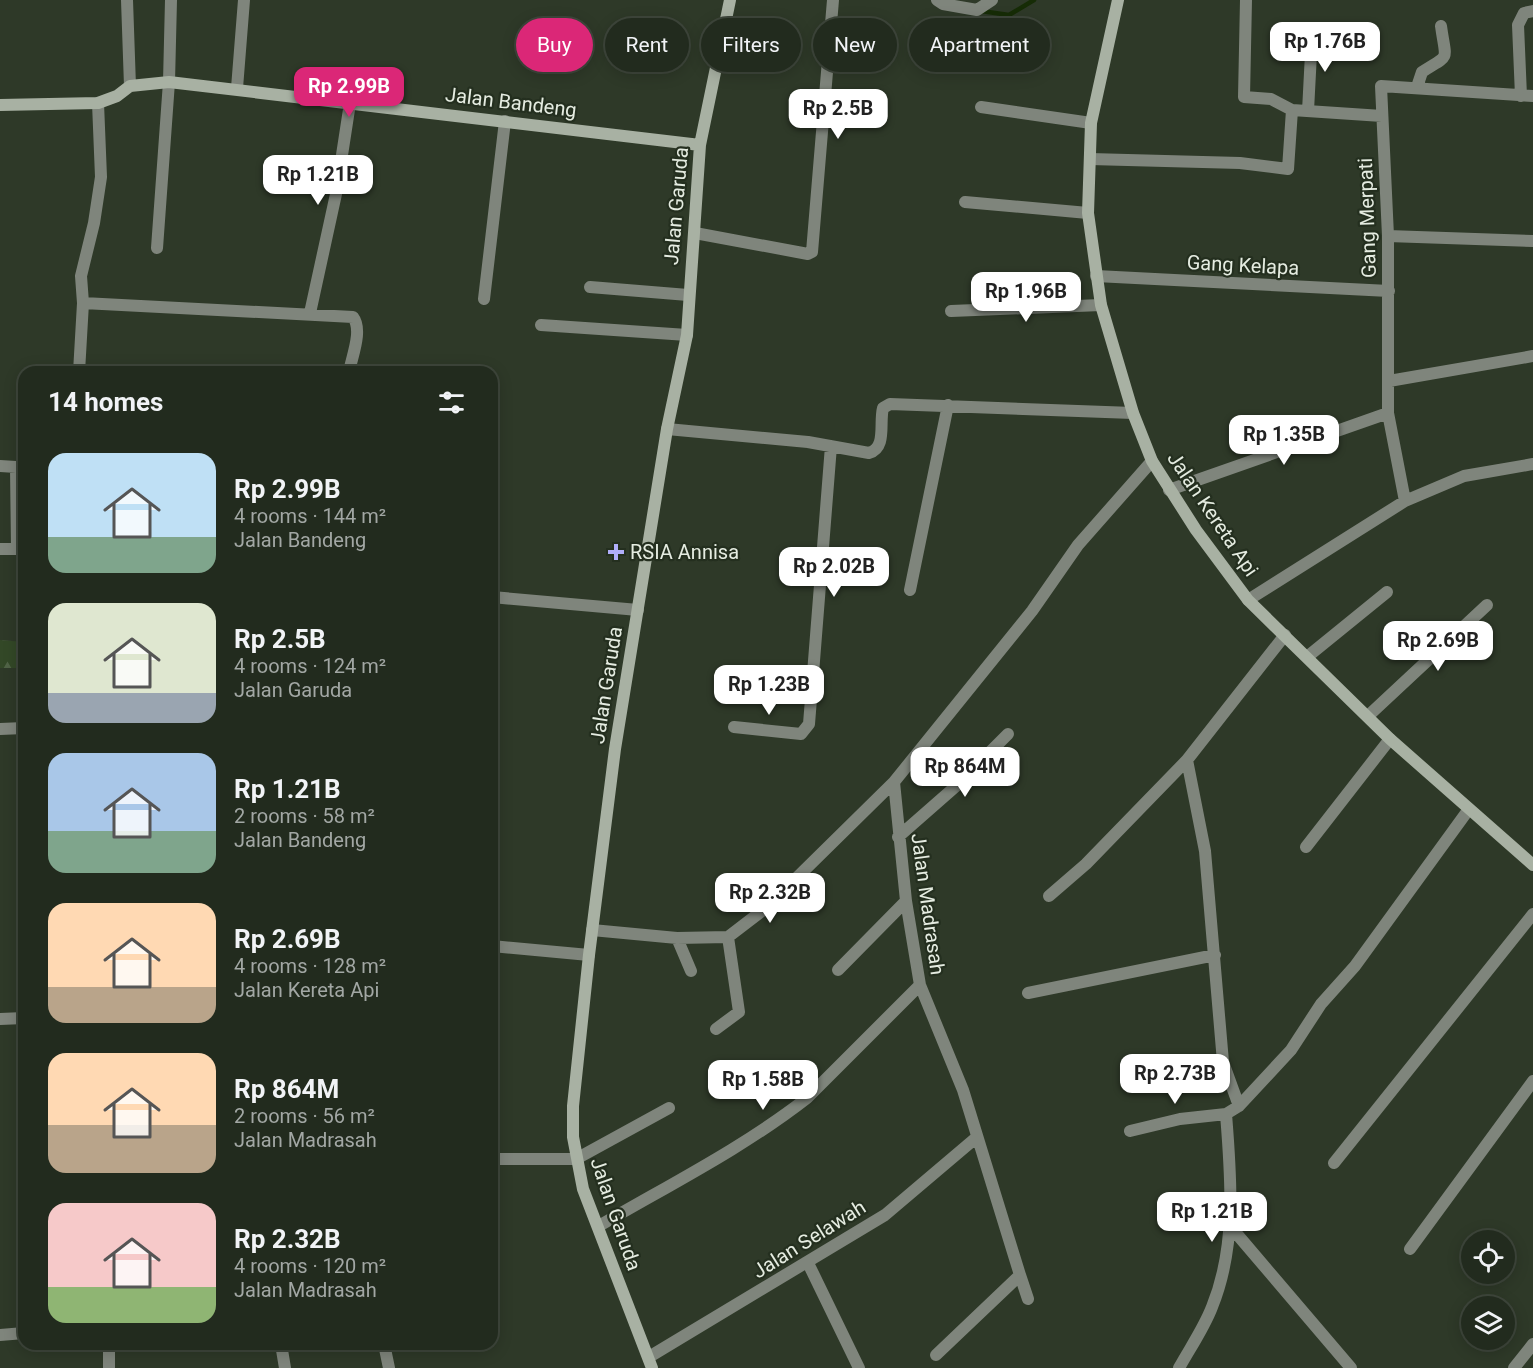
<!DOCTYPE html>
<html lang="en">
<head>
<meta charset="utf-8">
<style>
  :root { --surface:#222b1e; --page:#2e372b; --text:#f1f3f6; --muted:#a2a7a4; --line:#3f473c; --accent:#db2777 }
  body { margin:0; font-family:Roboto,sans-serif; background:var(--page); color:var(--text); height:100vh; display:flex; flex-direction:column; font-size:22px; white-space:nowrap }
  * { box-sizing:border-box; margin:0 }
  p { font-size:20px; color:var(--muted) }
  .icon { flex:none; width:33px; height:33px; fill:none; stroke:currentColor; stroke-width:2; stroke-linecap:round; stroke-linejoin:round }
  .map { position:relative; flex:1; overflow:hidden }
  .drawer { position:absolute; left:18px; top:366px; width:480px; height:984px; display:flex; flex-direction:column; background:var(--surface); border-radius:18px; box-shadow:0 3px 15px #0003,0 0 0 2px var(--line) }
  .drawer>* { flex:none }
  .hud { position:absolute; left:516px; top:18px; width:570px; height:54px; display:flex; gap:12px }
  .tools { position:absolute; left:1461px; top:1230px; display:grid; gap:12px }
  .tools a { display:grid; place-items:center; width:54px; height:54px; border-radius:50%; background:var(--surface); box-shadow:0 3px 15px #0003,0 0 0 2px var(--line); font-size:30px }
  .price { position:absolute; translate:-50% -51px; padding:0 14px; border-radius:12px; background:#fff; color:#222; font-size:20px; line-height:39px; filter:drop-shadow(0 2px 3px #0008) }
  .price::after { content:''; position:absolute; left:50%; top:36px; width:18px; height:14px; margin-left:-9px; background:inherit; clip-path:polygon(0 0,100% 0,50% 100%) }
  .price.active { background:var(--accent); color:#fff }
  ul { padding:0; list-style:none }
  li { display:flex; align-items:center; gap:18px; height:150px; padding:0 30px }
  li span { display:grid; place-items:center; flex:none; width:168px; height:120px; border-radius:18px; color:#555 }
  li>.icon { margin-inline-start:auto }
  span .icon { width:72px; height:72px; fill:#fffc; stroke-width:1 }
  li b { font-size:26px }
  h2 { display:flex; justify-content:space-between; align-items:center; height:72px; padding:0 30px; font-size:26px }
  .tag { padding:0 21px; border-radius:27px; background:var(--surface); box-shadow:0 3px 15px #0003,0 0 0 2px var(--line); font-size:21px; line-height:54px }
  .tag.active { background:var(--accent); color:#fff }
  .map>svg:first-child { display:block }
</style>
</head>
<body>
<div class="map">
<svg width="1533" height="1368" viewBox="0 0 1533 1368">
  <defs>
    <pattern id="forest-firs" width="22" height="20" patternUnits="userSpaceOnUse" patternTransform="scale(1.5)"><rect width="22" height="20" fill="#334827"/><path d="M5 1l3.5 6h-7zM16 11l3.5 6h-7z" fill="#506346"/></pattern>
  </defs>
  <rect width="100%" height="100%" fill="#2e3928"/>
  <!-- forest -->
  <path fill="url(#forest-firs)" d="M0,578V640L24,642V668H0Z"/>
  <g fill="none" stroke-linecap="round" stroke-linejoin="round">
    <!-- stream -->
    <path stroke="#162c06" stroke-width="4.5" d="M981,11L1009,15L1034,0"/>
    <!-- street -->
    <path stroke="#7f857c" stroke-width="12" d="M127,0L130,86
      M937,0L943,4L977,10L992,0
      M1246,0L1244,97L1271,99L1292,110
      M1417,87L1422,72C1451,53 1446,63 1441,26
      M237,88L244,0
      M1521,96L1518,25L1524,13L1533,11
      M981,107L1091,123
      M1308,111L1312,34
      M1090,159L1240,163L1288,169L1292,110L1382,116
      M965,202L1088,213
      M695,233L808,254L812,252L833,0
      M1388,236L1533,241
      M157,248L169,82L171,0
      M1096,276L1389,291
      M590,287L688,295
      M484,299L505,121
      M83,303L353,317C363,330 352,356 349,372
      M951,311L1101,305
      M310,313L336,194L350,103
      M541,325L687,335
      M79,372L83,303L81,276L94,223L101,177L98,103
      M1389,381L1533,356
      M667,429L808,442L869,453C887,448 879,423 883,408L890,404L1133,413
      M0,466L16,467L17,549
      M1169,490L1388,413
      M1405,501L1388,413V236L1381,86L1533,96
      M0,549H23
      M910,590L948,405
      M492,597L638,610
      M1248,600L1405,501L1464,476L1533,464
      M1307,657L1387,592
      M1368,716L1487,605
      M734,727L801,734L809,724L831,446
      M0,729L24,728
      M1187,760L1205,851L1223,1062L1239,1106
      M492,777L493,769
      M898,837L955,787L1008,734
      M1306,847L1390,739
      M1049,896L1086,864L1187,760L1285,635
      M592,930L677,938L728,937L767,907L894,782
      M677,938L691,971
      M492,946L589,955
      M838,970L906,901
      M1028,993L1215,955
      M0,1019L24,1018
      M716,1029L739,1012L728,937
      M1130,1131L1180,1119L1226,1114L1239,1106L1291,1050L1321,1004L1355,966L1469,809
      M492,1159H576L669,1108
      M1334,1163L1533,914
      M599,1226C669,1185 743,1148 807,1098L920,985
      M1230,1226L1351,1368
      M1410,1249L1533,1081
      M808,1263L859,1368
      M1020,1275L1028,1299
      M0,1335L24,1333
      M109,1344V1368
      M281,1344L285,1368
      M384,1344L389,1368
      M936,1355L1020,1275L963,1090L920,985L906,901L894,782L1032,611L1078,545L1152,461
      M649,1357L885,1215L977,1137
      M1179,1368C1190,1348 1204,1328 1212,1307C1237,1246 1231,1177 1226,1114
      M1514,1368L1533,1344"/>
    <!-- secondary -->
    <path stroke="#a8b1a3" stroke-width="12" d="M1118,0L1091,123L1088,213L1101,305L1133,413L1152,461L1196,530L1248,600L1390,739L1533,865
      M0,105L98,103L117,96L130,86L169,82L700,145
      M652,1368L583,1189L573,1137V1106L589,955L615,749L667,429L687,335L700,145L730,0"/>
  </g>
  <!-- markers -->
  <path fill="#b0aefa" stroke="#242f1f" stroke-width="2" d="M613 543h6v6h6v6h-6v6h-6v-6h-6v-6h6z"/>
  <g text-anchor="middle" stroke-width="4.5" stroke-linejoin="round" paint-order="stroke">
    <!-- street labels -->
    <g font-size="20" fill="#e5ece1" stroke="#242f1f">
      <text transform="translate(511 102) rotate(7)" y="7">Jalan Bandeng</text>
      <text transform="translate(676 206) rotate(-85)" y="7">Jalan Garuda</text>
      <text transform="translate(1367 218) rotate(-92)" y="7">Gang Merpati</text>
      <text transform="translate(1243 265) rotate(3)" y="7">Gang Kelapa</text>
      <text transform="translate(1213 514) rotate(56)" y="7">Jalan Kereta Api</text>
      <text transform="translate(606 685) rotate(-81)" y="7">Jalan Garuda</text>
      <text transform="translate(928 904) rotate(82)" y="7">Jalan Madrasah</text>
      <text transform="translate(616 1214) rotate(71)" y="7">Jalan Garuda</text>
      <text transform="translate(809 1239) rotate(-32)" y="7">Jalan Selawah</text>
    </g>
    <!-- poi labels -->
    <g font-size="20" fill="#e5ece1" stroke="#242f1f" text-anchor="start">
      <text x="630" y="559">RSIA Annisa</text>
    </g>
  </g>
</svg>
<div class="tools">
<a><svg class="icon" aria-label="locate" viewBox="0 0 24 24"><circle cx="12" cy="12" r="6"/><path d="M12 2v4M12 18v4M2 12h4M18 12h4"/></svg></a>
<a><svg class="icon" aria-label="layers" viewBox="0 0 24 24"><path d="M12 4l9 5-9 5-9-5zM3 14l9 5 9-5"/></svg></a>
</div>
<b class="price" style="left:1325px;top:73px">Rp 1.76B</b>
<b class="price active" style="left:349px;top:118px">Rp 2.99B</b>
<b class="price" style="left:838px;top:140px">Rp 2.5B</b>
<b class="price" style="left:318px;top:206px">Rp 1.21B</b>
<b class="price" style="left:1026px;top:323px">Rp 1.96B</b>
<b class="price" style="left:1284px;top:466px">Rp 1.35B</b>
<b class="price" style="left:834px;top:598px">Rp 2.02B</b>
<b class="price" style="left:1438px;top:672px">Rp 2.69B</b>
<b class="price" style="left:769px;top:716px">Rp 1.23B</b>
<b class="price" style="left:965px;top:798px">Rp 864M</b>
<b class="price" style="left:770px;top:924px">Rp 2.32B</b>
<b class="price" style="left:1175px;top:1105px">Rp 2.73B</b>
<b class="price" style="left:763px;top:1111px">Rp 1.58B</b>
<b class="price" style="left:1212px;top:1243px">Rp 1.21B</b>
<div class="hud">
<a class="tag active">Buy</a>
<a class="tag">Rent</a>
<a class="tag">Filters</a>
<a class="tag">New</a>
<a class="tag">Apartment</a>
</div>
<section class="drawer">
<h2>14 homes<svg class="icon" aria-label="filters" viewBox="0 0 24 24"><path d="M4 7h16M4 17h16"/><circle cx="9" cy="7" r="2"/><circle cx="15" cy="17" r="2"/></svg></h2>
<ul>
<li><span style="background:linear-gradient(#bfe0f5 70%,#7fa58c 0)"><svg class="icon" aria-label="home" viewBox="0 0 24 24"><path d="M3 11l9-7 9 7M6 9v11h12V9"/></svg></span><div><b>Rp 2.99B</b><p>4 rooms · 144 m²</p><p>Jalan Bandeng</p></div></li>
<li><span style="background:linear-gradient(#dfe7d0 75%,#9aa5b1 0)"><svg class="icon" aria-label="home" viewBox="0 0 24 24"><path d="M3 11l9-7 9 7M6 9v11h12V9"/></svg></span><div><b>Rp 2.5B</b><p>4 rooms · 124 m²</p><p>Jalan Garuda</p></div></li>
<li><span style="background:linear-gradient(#a9c7e8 65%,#7fa58c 0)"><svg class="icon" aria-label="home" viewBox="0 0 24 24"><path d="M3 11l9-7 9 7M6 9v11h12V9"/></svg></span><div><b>Rp 1.21B</b><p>2 rooms · 58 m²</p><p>Jalan Bandeng</p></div></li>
<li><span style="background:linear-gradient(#ffd9b3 70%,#b9a48a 0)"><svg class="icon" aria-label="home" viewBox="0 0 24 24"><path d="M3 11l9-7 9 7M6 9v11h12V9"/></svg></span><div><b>Rp 2.69B</b><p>4 rooms · 128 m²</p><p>Jalan Kereta Api</p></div></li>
<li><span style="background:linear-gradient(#ffd9b3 60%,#b9a48a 0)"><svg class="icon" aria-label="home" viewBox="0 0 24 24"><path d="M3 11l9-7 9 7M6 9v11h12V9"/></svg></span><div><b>Rp 864M</b><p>2 rooms · 56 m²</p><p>Jalan Madrasah</p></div></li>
<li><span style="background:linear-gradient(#f6c9c9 70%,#8fb573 0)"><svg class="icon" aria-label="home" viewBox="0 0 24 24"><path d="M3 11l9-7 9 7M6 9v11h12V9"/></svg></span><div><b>Rp 2.32B</b><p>4 rooms · 120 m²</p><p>Jalan Madrasah</p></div></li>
</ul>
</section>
</div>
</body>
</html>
